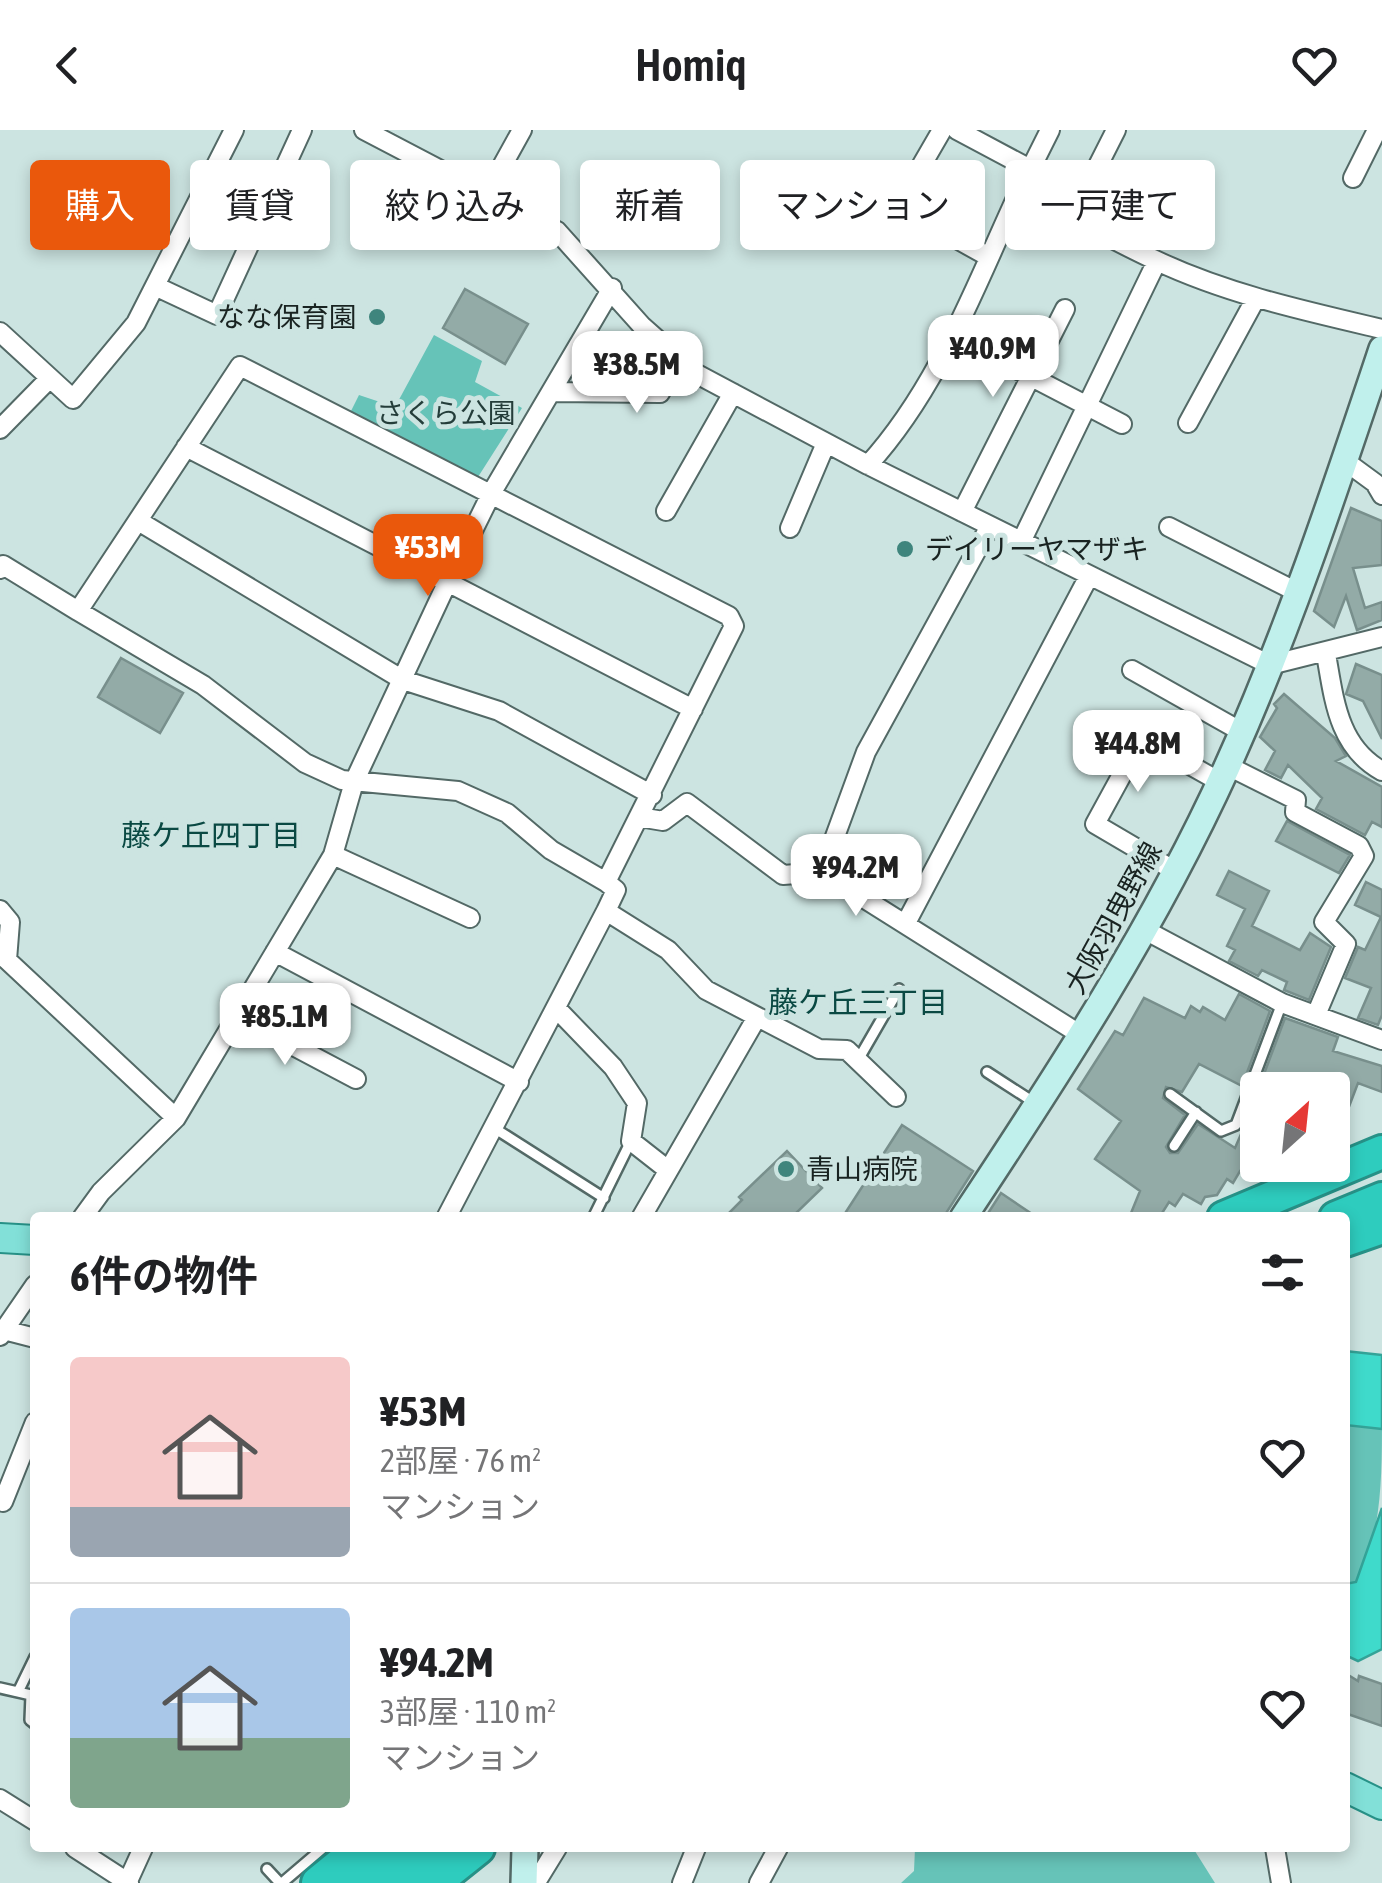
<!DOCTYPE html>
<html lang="ja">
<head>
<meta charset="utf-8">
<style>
  :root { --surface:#fff; --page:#f6f6f6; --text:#202124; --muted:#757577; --line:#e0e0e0; --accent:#ea580c }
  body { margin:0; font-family:"Asap Condensed","Noto Sans JP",sans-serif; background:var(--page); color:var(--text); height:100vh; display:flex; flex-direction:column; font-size:38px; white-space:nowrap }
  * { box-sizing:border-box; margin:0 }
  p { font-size:32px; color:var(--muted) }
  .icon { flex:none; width:55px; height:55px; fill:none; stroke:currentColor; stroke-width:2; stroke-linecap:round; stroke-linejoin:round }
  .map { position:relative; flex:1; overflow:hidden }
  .details { position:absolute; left:30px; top:1082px; width:1320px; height:640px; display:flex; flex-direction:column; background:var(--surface); border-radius:10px; box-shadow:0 5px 15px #0003 }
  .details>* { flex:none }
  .banner { position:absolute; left:30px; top:30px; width:1322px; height:90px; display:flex; gap:20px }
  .needle { width:65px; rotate:27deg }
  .tools { position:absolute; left:1240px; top:942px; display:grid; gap:20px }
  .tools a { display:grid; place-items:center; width:110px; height:110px; border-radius:10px; background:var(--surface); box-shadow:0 5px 15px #0003; font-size:50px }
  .price { position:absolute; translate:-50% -85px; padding:0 22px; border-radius:20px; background:#fff; color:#222; font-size:32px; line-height:65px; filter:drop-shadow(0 2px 5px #0008) }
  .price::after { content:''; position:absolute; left:50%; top:60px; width:30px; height:22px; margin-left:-15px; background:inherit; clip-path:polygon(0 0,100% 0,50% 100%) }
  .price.active { background:var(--accent); color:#fff }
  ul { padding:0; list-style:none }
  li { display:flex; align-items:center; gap:30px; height:250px; padding:0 40px }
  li+li { border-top:2px solid var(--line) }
  li span { display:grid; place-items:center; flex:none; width:280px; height:200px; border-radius:10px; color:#555 }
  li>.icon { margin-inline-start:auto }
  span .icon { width:120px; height:120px; fill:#fffc; stroke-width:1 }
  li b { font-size:42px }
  h2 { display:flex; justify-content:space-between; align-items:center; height:120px; padding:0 40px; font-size:42px }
  .chip { padding:0 35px; border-radius:10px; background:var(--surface); box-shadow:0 5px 15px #0003; font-size:35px; line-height:90px }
  .chip.active { background:var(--accent); color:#fff }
  header { display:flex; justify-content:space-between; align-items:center; height:130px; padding:0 40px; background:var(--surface); font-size:45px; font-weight:600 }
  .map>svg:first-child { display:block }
</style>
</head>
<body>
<header><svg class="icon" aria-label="back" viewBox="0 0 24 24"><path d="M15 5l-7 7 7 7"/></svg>Homiq<svg class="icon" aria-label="heart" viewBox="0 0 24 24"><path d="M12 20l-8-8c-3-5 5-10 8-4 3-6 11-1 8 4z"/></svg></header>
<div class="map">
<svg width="1382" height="1753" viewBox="0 0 1382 1753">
  <rect width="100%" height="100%" fill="#cce4e1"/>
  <!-- green -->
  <path fill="#66c3b8" d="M434,205L482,231L475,252L522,278L478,347L351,281L359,265L395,277Z
    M1345,1273L1382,1288C1382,1346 1382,1403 1357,1456L1345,1457Z
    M915,1718H1193L1215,1753H901L914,1741Z"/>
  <!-- water -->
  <path fill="#3fdacb" stroke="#34a398" stroke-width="2.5" d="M1345,1221L1382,1225V1299L1345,1295Z
    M1382,1378V1519L1358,1531L1345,1525V1454L1356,1452Z"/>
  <!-- building -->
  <path fill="#93aba7" stroke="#788f8c" stroke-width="2.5" d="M465,159L528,194L505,234L443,198Z
    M1351,378L1382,391V435L1353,438L1365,478L1382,472V490L1357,500L1346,466L1334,497L1314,481Z
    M121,528L183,563L160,603L98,567Z
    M1356,534L1382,545V609L1363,571L1346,564Z
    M1284,564L1335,608L1346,626L1336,631L1382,657V697L1372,692L1365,705L1316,679L1322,668L1288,635L1281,648L1265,640L1275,621L1260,607L1277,578L1274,574Z
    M1287,691L1350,725L1339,743L1276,711Z
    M1229,741L1269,761L1252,796L1300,820L1310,803L1331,817L1309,870L1284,860L1287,852L1262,840L1258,846L1229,831L1235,820L1227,816L1245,779L1217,765Z
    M1366,752L1382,760V885L1378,895L1358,888L1371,858L1345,848L1358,817L1365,820L1381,787L1355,775Z
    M1239,864L1270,881L1242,956L1199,934L1182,962L1166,957L1163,968L1185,985L1166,1017L1170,1023H1178L1198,994L1235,1018L1258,965L1254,1046L1240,1041L1233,1053L1227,1049L1217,1065L1205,1067L1201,1074L1183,1064L1175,1076L1169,1072L1159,1088H1129L1140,1061L1095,1029L1121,991L1078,959L1115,901L1123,905L1144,868L1185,888L1191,876L1200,882L1203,877L1225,890Z
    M1285,888L1338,907L1333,921L1382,936V962L1358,953L1334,1016L1332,960H1258Z
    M902,995L973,1041L943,1088H842Z
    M787,1021L822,1058L791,1088H724L742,1070L739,1067Z
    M1001,1063L1038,1088H985Z
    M1345,1543L1358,1551L1359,1546L1382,1554V1596L1345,1583Z"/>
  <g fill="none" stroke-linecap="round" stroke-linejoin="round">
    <!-- lane casing -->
    <g stroke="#536966" stroke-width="14">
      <path id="lane" d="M858,930L899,859
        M987,942L1035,973
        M1170,964L1221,1001L1236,995L1282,873
        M494,998L604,1068
        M1174,1016L1196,982
        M593,1088L631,1011
        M0,1558L31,1565L30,1590L35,1594
        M18,1562L35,1527
        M267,1739L280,1753
        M282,1753L323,1718"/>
    </g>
    <!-- street casing -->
    <g stroke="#536966" stroke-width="22">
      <path id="street" d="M364,0L557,101L642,196L695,243L868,335L1270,535L1382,507
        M942,0L898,76L989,127
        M957,0L1030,39
        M1050,0L1017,66C1066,83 1108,108 1155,130C1227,164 1305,181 1382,199
        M1353,48L1377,0
        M486,65L522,0
        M1073,85L1116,0
        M155,156L217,185L302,0
        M0,202L73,269L136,193L234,0
        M1001,231L1122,294
        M551,262L660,263L678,230
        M1188,293L1256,168
        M0,299L49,249
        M186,317L693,579
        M1345,331L1375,353L1382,365
        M868,335C938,258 974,159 1017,66
        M666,381L733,263
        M962,382L1065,179
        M140,392L403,550L499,581L652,665
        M1169,397L1297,462
        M790,398L826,313
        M1021,412L1157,131
        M0,439L3,435L78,481
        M1326,524C1334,569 1338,617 1382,641
        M1132,540L1242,602
        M1228,636L1296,670L1295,682L1359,716L1364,726L1324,792L1346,814L1316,885
        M639,687L663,691L687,673L783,745L822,742L1081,905
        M333,725L470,788
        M1175,741L1095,694L1142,608L1220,652
        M822,742L866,622L990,396
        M0,780L10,792L7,830L176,988
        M606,781L668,820L706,860L819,919L847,920L896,967
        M907,791L1089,446
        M1143,799L1282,873L1382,910
        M275,822L519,952
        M557,879L613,937L637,973L631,1011L668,1040
        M237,886L356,949
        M82,1088L101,1062L176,988L333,725L354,652L447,453L492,362L612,158
        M446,1088L606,781L616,760L606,752L734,496L729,486L240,236L78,481L203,555L305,633L342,650L458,661L507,683L551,720L606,752
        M641,1088L757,887
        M4,1200L35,1208
        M0,1206L35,1155
        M3,1372L35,1292
        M0,1669L35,1691
        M75,1718L129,1753
        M1275,1718L1281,1753
        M538,1749L557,1718
        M128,1751L143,1718
        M682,1753L696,1718
        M759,1753L778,1718"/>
    </g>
    <!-- secondary casing -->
    <g stroke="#536966" stroke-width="30">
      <path id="secondary" d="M963,1088C1059,943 1155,796 1227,637C1288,502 1335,360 1382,219
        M524,1753L525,1718"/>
    </g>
    <!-- primary casing -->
    <g stroke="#279187" stroke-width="32">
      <path id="primary" d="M0,1108L35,1110
        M1345,1657L1382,1675"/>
    </g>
    <!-- highway casing -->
    <g stroke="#279187" stroke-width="38">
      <path id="highway" d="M1224,1088L1382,1022
        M1336,1088L1382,1069
        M1345,1110L1382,1097
        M318,1753L361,1718
        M359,1753L404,1718
        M396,1753L441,1718
        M434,1753L478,1718"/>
    </g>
    <!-- lane -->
    <use href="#lane" stroke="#fff" stroke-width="9"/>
    <!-- street -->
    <use href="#street" stroke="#fff" stroke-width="18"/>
    <!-- secondary -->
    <use href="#secondary" stroke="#c0f0ec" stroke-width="25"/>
    <!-- primary -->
    <use href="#primary" stroke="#82e0d8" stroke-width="28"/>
    <!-- highway -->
    <use href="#highway" stroke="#2eccbe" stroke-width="32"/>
  </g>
  <!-- markers -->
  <g fill="#3f857d" stroke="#cce4e1" stroke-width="4">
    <circle cx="377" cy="187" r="10"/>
    <circle cx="905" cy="419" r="10"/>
    <circle cx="786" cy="1039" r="10"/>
  </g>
  <g text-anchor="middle" stroke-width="10" stroke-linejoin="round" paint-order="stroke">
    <!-- poi labels -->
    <g font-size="28" fill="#192321" stroke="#cce4e1" text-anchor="start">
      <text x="357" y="197" text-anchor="end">なな保育園</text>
      <text x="925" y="429">デイリーヤマザキ</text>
      <text x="806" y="1049">青山病院</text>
    </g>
    <!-- park labels -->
    <g font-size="28" fill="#243d3a" stroke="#cce4e1">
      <text x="446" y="293">さくら公園</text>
    </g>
    <!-- street labels -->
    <g font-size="28" fill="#192321" stroke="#cce4e1">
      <text transform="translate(1113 788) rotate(-61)" y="10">大阪羽曳野線</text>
    </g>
    <!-- neighbourhood labels -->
    <g font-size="30" fill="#0a4943" stroke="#cce4e1">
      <text x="211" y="716">藤ケ丘四丁目</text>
      <text x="858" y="883">藤ケ丘三丁目</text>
    </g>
  </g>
</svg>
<div class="tools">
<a><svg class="needle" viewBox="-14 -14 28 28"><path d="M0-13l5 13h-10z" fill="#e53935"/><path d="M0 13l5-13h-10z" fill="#757577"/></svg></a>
</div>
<b class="price" style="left:993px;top:270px">¥40.9M</b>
<b class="price" style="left:637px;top:286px">¥38.5M</b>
<b class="price active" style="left:428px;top:469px">¥53M</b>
<b class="price" style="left:1138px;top:665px">¥44.8M</b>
<b class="price" style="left:856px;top:789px">¥94.2M</b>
<b class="price" style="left:285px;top:938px">¥85.1M</b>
<div class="banner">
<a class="chip active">購入</a>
<a class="chip">賃貸</a>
<a class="chip">絞り込み</a>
<a class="chip">新着</a>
<a class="chip">マンション</a>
<a class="chip">一戸建て</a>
</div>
<section class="details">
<h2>6件の物件<svg class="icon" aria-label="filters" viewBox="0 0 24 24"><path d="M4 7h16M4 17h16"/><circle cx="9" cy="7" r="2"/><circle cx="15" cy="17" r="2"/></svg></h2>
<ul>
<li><span style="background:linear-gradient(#f6c9c9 75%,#9aa5b1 0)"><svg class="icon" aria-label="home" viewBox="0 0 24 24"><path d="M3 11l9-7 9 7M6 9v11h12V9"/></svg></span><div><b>¥53M</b><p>2部屋 · 76 m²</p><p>マンション</p></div><svg class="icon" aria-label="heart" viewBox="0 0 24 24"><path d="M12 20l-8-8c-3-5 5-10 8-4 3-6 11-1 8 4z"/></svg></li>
<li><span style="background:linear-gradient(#a9c7e8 65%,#7fa58c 0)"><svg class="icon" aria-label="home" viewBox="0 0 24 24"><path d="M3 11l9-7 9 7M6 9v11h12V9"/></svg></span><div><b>¥94.2M</b><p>3部屋 · 110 m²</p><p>マンション</p></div><svg class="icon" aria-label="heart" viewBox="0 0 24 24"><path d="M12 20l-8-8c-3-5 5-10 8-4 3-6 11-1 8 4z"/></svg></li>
</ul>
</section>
</div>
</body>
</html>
